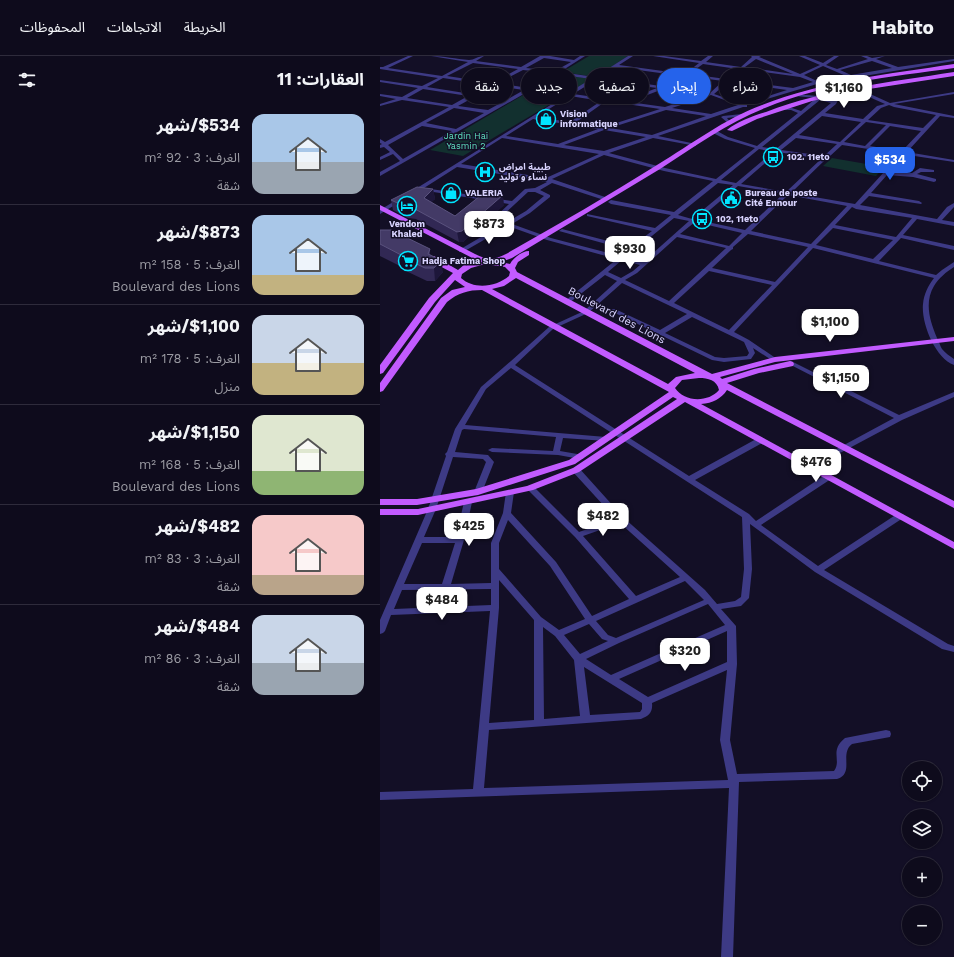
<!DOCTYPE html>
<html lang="ar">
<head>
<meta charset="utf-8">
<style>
  :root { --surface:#0e0b1c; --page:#1c1929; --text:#f1f3f6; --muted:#9b9ba3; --line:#2e2b3b; --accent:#2563eb }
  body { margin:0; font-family:"Work Sans","Noto Sans Arabic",sans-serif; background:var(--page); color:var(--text); direction:rtl; height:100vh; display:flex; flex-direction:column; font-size:15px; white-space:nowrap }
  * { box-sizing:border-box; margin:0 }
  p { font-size:13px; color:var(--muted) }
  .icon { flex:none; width:22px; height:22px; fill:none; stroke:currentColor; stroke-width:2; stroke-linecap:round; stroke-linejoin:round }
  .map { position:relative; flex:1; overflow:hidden; direction:ltr }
  .side { display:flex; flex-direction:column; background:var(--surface); width:380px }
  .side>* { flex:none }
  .guide { position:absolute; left:12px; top:12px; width:380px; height:36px; direction:rtl; display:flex; gap:8px }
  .buttons { position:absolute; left:522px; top:705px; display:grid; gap:8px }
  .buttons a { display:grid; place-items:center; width:40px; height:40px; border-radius:50%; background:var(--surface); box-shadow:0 1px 3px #0004,0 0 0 1px var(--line); font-size:20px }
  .price { position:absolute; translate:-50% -34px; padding:0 9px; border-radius:8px; background:#fff; color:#222; font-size:13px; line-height:26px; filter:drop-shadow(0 1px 2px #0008) }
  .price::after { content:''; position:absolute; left:50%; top:24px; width:12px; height:9px; margin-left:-6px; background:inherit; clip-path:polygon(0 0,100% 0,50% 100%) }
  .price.active { background:var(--accent); color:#fff }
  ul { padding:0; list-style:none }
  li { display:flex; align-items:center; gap:12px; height:100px; padding:0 16px }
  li+li { border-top:1px solid var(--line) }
  li span { display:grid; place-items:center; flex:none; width:112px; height:80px; border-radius:12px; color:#555 }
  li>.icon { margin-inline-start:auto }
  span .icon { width:48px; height:48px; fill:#fffc; stroke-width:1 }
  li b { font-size:17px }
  h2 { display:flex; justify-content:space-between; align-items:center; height:48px; padding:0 16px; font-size:17px }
  .pill { padding:0 14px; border-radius:18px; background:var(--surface); box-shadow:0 1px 3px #0004,0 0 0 1px var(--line); font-size:14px; line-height:36px }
  .pill.active { background:var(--accent); color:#fff }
  header { display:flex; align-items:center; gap:24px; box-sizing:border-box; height:56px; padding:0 20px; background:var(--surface); border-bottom:1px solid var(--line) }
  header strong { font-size:19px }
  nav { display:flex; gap:22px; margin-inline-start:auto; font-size:14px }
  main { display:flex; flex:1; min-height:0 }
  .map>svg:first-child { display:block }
</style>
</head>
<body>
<header>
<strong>Habito</strong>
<nav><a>الخريطة</a><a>الاتجاهات</a><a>المحفوظات</a></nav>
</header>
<main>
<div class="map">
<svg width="574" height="901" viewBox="0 0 574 901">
  <rect width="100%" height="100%" fill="#130f26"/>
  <!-- green -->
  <path fill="#12302f" d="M209,0H248L216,21L182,16Z
    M176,18L213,23L189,37L155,32Z
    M150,35L184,40L83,100L50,94Z
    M452,102L504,111L496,120L443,110Z"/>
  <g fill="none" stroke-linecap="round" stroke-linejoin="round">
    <!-- minor -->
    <path fill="#3d3a85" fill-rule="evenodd" d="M28,0H33L8,12L62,20L88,6L51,0C64,0 76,3 89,4C94,4 98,0 104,0L96,5L141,11L160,0H170L194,4L200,0H205L180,16L215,21L248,0H253L239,9L305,18L319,7L273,0H284L321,5L328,0H333L326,6L361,11L372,1L371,0H381L379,1L420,18L440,9L419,0H425L443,7L454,0H459L446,9L457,13L488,3L481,0H487L492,2L505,0L496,3L518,11L574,3V5L442,27L450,31L442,41L453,45L457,37L461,38L456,48L445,57L483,63L497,50L505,48L462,29V27H466L510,47L574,36V38L514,48L574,60V62L560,60L527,96L574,104V106L462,89L449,101V103H446L411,137L475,148L504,116L532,117L540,112L554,114V116H541L537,118L556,123V125L554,126L533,121L507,119L491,137L539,145L542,147L541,148L489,140L480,149L557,163L567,151L574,147V151L562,164L574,166V170L537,163L523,179L574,190V194L521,182L499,205L556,219L562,214L574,206V211C566,216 559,222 554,230C544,247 550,265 557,282C559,285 560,290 562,293C565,297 570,300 574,303V309C555,302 541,267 543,248C544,238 548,230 554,222L433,192L354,276L369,284L397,303V305H393L373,292L375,297L371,303L344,306L332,304L231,255V253H235L280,274L307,258L242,227L208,257L173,273L135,309L309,420L378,382H384L385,384L384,386L315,424L369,458L376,465L445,419H451L452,421L451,423L381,469L438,510L517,458H523L524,460L523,462L444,514L568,588L574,590V596L562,593L435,516L370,468L372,513L369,542L361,550L341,553L356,570L357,608L350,684L357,718L454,715C462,704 449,695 465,682L506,674L510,675L511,678L510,681L472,688C459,698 475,717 457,723L359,726L353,901H341L349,732L0,744V736L93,733L110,555L11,559L5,575L3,577L0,578V564L48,453L66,400L65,398L67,396L75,373L101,331L131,305L169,271L204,255L237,225L225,219L189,247H185V245L237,203L167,184L128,170L83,196H79V194L123,168L115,165L113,163L129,148L41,134L34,138L29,137L185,40L149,35L0,120V116L20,105L13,98L0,104V101L10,96L4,91L0,92V89L2,88L0,87V83L5,86L69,51L22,44L0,50V48L16,43L0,40V38L22,41L38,32L0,26V24L42,30L58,22L0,13V11H3ZM164,2L191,6L175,15L146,12ZM376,3L413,18L365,11ZM492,5L512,12L471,19L460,14ZM93,7L138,13L113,27L67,20ZM323,8L358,13L346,23L309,18ZM443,10L466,20L437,25L424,19ZM236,11L302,20L287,31L220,21ZM363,13L420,21L433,26L413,32L351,24ZM143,14L171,17L148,32L118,27ZM176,18L211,23L188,37L153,32ZM306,20L343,25L330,37L292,31ZM63,22L109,29L91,38L47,31ZM216,24L277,32L243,45L193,38ZM348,26L407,34L363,48L334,38ZM437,28L445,31L438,40L415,38L413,39L415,40L436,42L421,55L412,52H398V54H411L418,57L377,90L348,81L337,75H333V77L345,83L375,92L336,123L285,112L229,97L273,82L316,90V88L278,80L363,51H367V49ZM114,30L144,34L108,54L78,50ZM43,33L88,40L72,49L27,42ZM283,33L325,38L285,51L249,46ZM331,39L358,49L331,58L292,52ZM190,40L221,45L190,66L156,61ZM440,44L451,47L396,93L382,91ZM226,45L280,53L224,71L195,67ZM509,49L514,51L556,59L543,72L488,64L501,52ZM74,52L104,57L76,73L46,67ZM286,54L326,60L272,79L230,72ZM442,60L481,66L460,86L419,79ZM153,63L218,73L178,88L126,80ZM486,66L506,69L485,90L464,86ZM42,70L72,75L23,103L8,89ZM510,70L541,75L522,95L490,90ZM224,74L266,81L224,95L184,89ZM122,82L219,98L166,122L81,108ZM416,82L457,88L444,100L401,94ZM379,93L393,96L356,127L341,124ZM398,96L441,103L406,136L361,128ZM224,99L284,115L333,125L294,156L231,144L228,146L231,148L291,159L275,172L207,158V160L272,175L251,191L182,173L179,175L248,194L240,200L171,182L132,168L150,157L170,141V139L160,134L172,127L224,144H228V142L172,123ZM77,111L167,126L155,132L145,133L132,145L44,132ZM338,127L353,129L312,163L298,159ZM358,130L403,138L365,174L318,164ZM148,136H155L164,140L146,155L127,166L119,163ZM408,139L467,150L431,188L371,175ZM472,151L476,153L532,162L516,181L455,169ZM294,162L309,165L263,206L246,201ZM315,166L362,177L349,190L300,178ZM453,172L513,184L493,203L436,189ZM368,178L428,191L395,226L332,212L351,194L353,193V191ZM297,181L346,192L289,245L245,224L257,217ZM242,204L260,209L253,215L241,222L228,216ZM329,215L392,229L349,274L294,247ZM312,261L364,286L369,297L367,300L344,302L335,301L285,277ZM131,312L362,461L364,513L361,541L355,545L337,548L325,534L244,462L199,412H193L192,414L193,416L236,463L199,476L153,430H147L146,432L195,481L249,543L212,560L176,506L131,457L134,436L130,434L126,436L123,457L111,487V527L71,528L84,484L92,446L91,444H85L84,446L76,481H44L56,453L73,401L103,403L106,406L94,436L98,438L102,436L114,406L108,399L75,396L82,374L84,373L176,381L173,395L112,392L108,394L112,396L178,399L200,403H203L204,401L203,399L180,395L183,382L226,385L230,383L226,381L85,369L106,333ZM128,464L170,510L205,563L179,574L161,561L119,513V487ZM240,467L300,521L256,540L203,480ZM42,487H75L62,528H24ZM119,524L154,564V664L109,667L119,552ZM305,525L324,544L236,582L228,579L216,565ZM111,533V549L14,553L22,534ZM328,548L345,569L231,619L206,603L239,587ZM209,568L222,583L228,585L200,598L184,579ZM163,571L175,580L194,604L200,660L164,663ZM347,575V606L268,641L239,623ZM204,611L262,647V653L260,656L210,659ZM347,614L340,684L348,724L104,732L109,674L261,663C269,660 273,656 272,647Z
      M362,58L364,59V60L347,62L351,67L349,68L341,61L343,60Z
      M18,143L23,144L0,158V154Z
      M411,305L519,359L574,336V341L522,364L430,413H427L426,411L427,409L514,362L409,308V306Z"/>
    <!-- major -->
    <path fill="#c25bff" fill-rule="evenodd" d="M574,8V12C510,21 445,27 385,52C347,67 314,91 280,113C231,143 181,172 132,202L121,206L130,208C133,202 142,195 149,195V199L138,206L135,212L137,216L332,318L395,301L574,281V285L395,306L340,321L342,323L374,313L410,305L413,306L414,308L413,310L379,317L347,327L574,445V452L347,334C341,343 333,347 321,348L574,486V493L305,346L199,416L153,434L38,459H0V453H38L147,430L193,412L297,343L293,341L195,408L98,439L37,449H0V443H37L96,433L189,404L289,336L102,234C88,234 78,237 67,246L3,335L0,336V327L61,242L72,234L85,231L75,224L55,246L3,317L0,318V309L49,242L73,217L48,204V200H54L78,214L85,208L98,205L0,154V149L95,198C107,204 114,204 126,198C177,169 228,140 277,109C312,88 344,63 382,49C443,25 509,18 574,8ZM105,208L125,211L130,216L129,220C116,231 94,234 81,222L82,218L91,212ZM136,222L315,317L296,321L288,328L112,233L124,230ZM319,322C328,322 337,324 339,334C328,347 304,346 295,332L302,324Z
      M574,16V20L489,33L432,45L377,63L352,75L347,74C357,66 373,60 386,56C446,33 511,26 574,16Z"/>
  </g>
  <!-- wall -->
  <path fill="#312854" d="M53,133L55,143L51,146L75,160L124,149L83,186H79L36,163L28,162L13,154L11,144Z
    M0,174L50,193V198L63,216L55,225H47L26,215V213L0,200Z"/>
  <!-- shaded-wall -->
  <path fill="#1d163a" d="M53,133L55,143L45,152L44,142Z
    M123,139L124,149L83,186H79L77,176Z
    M61,204L63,216L55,225L54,212Z"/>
  <!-- building -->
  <path fill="#433a66" stroke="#5a527e" d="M37,131L53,133L44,142L75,160L105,136L123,139L82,175L77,176L35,153L26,151L11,144Z
    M0,174H11L50,193L48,198L61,204L54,212H45L24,202L25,201L0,188Z"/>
  <!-- icons -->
  <defs>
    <g id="shop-ring" transform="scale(1)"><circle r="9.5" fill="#130f26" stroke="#00e5ff" stroke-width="1.5"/><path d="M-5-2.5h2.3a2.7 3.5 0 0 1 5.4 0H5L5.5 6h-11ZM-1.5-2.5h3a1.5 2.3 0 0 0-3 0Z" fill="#00e5ff"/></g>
    <g id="bus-ring" transform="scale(1)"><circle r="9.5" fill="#130f26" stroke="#00e5ff" stroke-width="1.5"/><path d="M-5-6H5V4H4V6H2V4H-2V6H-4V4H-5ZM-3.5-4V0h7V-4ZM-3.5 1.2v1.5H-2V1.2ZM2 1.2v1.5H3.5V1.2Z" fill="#00e5ff"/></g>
    <g id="hospital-ring" transform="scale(1)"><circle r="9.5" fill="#130f26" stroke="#00e5ff" stroke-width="1.5"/><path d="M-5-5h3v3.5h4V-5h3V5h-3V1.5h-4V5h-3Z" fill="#00e5ff"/></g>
    <g id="civic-ring" transform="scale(1)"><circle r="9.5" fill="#130f26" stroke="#00e5ff" stroke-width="1.5"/><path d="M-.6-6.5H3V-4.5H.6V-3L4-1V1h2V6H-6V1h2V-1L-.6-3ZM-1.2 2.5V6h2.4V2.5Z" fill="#00e5ff"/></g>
    <g id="hotel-ring" transform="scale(1)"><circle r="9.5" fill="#130f26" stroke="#00e5ff" stroke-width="1.5"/><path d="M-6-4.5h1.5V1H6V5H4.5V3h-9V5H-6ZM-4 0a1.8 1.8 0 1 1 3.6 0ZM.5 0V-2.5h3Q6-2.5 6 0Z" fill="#00e5ff"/></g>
    <g id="supermarket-ring" transform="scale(1)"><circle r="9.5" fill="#130f26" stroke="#00e5ff" stroke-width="1.5"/><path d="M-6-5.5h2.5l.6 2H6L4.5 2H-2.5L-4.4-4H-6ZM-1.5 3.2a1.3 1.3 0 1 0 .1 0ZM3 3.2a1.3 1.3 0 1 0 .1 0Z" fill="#00e5ff"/></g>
  </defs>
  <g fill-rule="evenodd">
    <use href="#shop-ring" x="166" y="63"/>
    <use href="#bus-ring" x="393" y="101"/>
    <use href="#hospital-ring" x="105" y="116"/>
    <use href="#shop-ring" x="71" y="137"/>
    <use href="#civic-ring" x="351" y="142"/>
    <use href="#hotel-ring" x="27" y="150"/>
    <use href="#bus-ring" x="322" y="163"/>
    <use href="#supermarket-ring" x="28" y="205"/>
  </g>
  <g text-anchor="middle" stroke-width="3" stroke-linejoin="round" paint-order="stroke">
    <!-- far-poi labels -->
    <g font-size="9" font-weight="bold" fill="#d9d4ff" stroke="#130f26" text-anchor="start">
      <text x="180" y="61">Vision<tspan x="180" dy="10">informatique</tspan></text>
      <text x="407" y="104">102، 11eto</text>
      <text x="119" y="114">طبيبة امراض<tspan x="119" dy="10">نساء و توليد</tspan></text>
      <text x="85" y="140">VALERIA</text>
      <text x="365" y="140">Bureau de poste<tspan x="365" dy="10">Cité Ennour</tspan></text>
      <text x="336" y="166">102, 11eto</text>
      <text x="27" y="171" text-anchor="middle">Vendom<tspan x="27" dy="10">Khaled</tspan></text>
      <text x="42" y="208">Hadja Fatima Shop</text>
    </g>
    <!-- far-park labels -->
    <g font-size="9" fill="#5fe0c0" stroke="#130f26">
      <text x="86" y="83">Jardin Hai<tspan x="86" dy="10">Yasmin 2</tspan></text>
    </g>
    <!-- street labels -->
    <g font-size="11" fill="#d9d4ff" stroke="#130f26">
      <text transform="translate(237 259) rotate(28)" y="4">Boulevard des Lions</text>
    </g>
  </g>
</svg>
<div class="buttons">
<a><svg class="icon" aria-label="locate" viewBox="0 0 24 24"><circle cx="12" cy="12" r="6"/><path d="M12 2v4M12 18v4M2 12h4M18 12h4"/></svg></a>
<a><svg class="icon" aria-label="layers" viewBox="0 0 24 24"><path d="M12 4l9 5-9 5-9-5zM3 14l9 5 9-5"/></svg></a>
<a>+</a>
<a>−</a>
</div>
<b class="price" style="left:464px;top:53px">$1,160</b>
<b class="price active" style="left:510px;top:125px">$534</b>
<b class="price" style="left:109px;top:189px">$873</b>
<b class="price" style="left:250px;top:214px">$930</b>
<b class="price" style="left:450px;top:287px">$1,100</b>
<b class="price" style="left:461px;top:343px">$1,150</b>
<b class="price" style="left:436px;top:427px">$476</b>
<b class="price" style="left:223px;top:481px">$482</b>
<b class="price" style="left:89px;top:491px">$425</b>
<b class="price" style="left:62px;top:565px">$484</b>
<b class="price" style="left:305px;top:616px">$320</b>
<div class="guide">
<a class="pill">شراء</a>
<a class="pill active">إيجار</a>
<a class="pill">تصفية</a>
<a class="pill">جديد</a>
<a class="pill">شقة</a>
</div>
</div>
<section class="side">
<h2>العقارات: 11<svg class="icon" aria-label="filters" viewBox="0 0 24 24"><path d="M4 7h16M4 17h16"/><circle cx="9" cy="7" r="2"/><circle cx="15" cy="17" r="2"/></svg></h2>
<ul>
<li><span style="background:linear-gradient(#a9c7e8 60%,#9aa5b1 0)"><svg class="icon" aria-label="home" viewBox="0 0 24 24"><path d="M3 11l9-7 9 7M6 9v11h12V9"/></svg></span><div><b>$534/شهر</b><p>الغرف: 3 · 92 m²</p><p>شقة</p></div></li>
<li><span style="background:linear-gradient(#a9c7e8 75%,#c2b280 0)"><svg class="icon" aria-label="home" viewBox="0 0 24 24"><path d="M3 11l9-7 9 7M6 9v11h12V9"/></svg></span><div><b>$873/شهر</b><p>الغرف: 5 · 158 m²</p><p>Boulevard des Lions</p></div></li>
<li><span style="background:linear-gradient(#c9d6e8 60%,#c2b280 0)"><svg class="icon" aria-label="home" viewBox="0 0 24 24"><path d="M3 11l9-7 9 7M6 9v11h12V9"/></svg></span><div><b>$1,100/شهر</b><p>الغرف: 5 · 178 m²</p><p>منزل</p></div></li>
<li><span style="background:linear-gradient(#dfe7d0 70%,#8fb573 0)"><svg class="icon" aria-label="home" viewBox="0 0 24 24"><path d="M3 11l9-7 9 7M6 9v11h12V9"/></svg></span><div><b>$1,150/شهر</b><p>الغرف: 5 · 168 m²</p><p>Boulevard des Lions</p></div></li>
<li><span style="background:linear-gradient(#f6c9c9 75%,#b9a48a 0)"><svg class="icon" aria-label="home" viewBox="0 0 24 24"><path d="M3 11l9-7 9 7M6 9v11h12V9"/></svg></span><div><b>$482/شهر</b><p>الغرف: 3 · 83 m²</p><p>شقة</p></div></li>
<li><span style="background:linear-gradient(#c9d6e8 60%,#9aa5b1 0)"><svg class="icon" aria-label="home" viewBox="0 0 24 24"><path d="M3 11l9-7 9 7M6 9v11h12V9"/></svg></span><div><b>$484/شهر</b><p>الغرف: 3 · 86 m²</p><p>شقة</p></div></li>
</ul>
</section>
</main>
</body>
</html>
